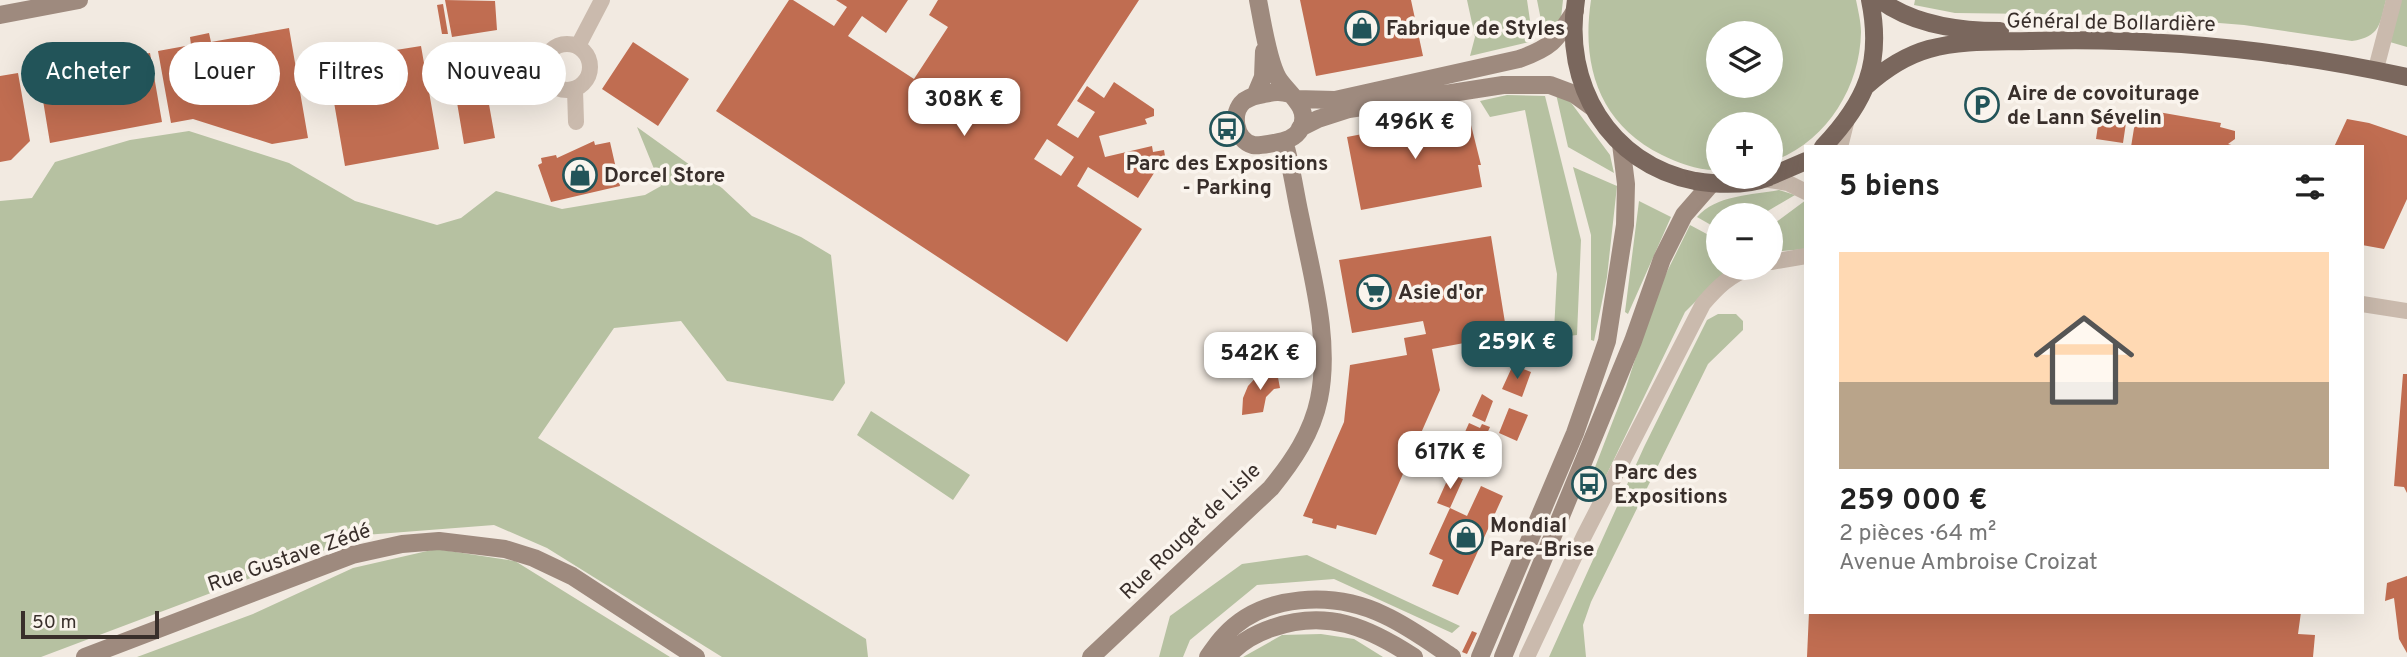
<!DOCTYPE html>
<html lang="fr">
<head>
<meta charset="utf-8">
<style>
  :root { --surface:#fff; --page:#f2f2f2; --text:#222; --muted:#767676; --line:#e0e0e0; --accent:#225459 }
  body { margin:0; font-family:Overpass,sans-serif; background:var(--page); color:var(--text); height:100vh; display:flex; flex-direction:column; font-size:26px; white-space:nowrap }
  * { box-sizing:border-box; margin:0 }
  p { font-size:23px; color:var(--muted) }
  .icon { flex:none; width:38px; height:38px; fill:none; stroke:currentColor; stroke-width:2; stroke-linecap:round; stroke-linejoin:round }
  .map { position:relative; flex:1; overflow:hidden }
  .drawer { position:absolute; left:1804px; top:145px; width:560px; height:469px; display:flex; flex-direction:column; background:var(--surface); border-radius:0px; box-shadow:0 7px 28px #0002 }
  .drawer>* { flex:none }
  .hud { position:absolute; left:21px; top:42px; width:665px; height:63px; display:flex; gap:14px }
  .fabs { position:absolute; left:1706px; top:21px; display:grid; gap:14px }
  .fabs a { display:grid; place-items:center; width:77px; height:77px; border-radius:50%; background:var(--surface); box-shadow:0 7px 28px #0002; font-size:35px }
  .scale { position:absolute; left:21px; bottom:18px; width:138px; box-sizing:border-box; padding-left:7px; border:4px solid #392f2b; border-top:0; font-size:19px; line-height:24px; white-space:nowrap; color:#392f2b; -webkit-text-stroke:5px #faf4ed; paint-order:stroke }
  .price { position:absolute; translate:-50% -60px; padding:0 16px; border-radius:14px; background:#fff; color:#222; font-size:23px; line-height:46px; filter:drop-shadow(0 2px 4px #0008) }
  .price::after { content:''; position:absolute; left:50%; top:42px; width:21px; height:16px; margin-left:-10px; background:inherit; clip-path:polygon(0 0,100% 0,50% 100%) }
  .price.active { background:var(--accent); color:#fff }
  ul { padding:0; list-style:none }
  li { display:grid; align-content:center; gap:14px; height:371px; padding:0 35px }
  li+li { border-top:2px solid var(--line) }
  li span { display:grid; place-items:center; height:217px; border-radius:0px; color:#555 }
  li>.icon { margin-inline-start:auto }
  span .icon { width:126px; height:126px; fill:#fffc; stroke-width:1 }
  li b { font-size:30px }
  h2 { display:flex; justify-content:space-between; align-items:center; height:84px; padding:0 35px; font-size:30px }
  .chip { padding:0 24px; border-radius:32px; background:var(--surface); box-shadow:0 7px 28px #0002; font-size:24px; line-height:63px }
  .chip.active { background:var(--accent); color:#fff }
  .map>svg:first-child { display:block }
</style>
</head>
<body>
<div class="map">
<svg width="2407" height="657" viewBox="0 0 2407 657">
  <rect width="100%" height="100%" fill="#f2eae1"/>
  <!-- green -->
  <path fill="#b6c1a1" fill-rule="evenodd" d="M1467,0H1527L1533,41L1470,56L1475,37Z
    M1537,0H1563L1561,18L1544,35Z
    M1591,0H1856C1858,10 1861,22 1861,32C1860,89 1825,143 1771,162V124H1718V170C1699,171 1678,163 1662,155C1599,124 1581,65 1591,0ZM1718,33H1771V86H1718Z
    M1915,0H2386C2380,24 2380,37 2352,41L2244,25L2119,15L1955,13L1914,5Z
    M2394,0H2407V47L2383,40Z
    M1556,94L1569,100L1610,155L1614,173L1568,147Z
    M1507,95L1545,96L1581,240L1577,335L1551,338L1548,347L1500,352C1508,332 1536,334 1554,331L1557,274L1525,110L1490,117L1480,101Z
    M637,127L722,188L752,216L801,237L831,255L845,383L833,401L727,381L681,321L614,328L538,438L866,639L868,657H722L547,548L494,525L365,535L41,657H0V201L32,198L55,162L130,140L189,131L289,163L355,201L437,225L461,218L496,191L562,209L645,195L661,186Z
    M1573,167L1617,186L1607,277L1594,341L1591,340V235Z
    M1779,190L1795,195L1761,215H1718V229L1697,217C1716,195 1752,195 1779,190Z
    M1806,200V249L1782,251L1771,254V226Z
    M1639,201L1671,217L1628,314L1625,312Z
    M1690,225L1718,240V268H1729L1685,312L1604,480L1592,475L1626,387L1658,290Z
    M1718,314H1736L1743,321V330L1708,364L1591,602L1583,625L1586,657H1549L1644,447L1683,368L1707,320Z
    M871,411L970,475L953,500L857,435Z
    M436,549L515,561L670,657H137L253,614L353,568Z
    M1307,555L1460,626L1452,633L1334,579L1257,585L1190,640L1183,657H1159L1170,616L1242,564Z
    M1321,634L1354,639L1383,657H1243L1282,635Z"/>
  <!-- building -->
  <path fill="#c06d51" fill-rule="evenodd" d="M445,0L495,1L497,30L452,37Z
    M789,0H793L834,26L847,7L836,0H908L886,33L862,16L848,36L914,79L948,27L929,15L938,0H1139L1057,125L1078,138L1095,112L1077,101L1087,86L1104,98L1114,82L1154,109V116L1145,119L1147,124L1099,136L1105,157L1152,146L1153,152L1164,150L1165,156L1138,198L1088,167L1077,186L1142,229L1067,342L716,111ZM1047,139L1074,157L1061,176L1034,159Z
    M1300,0H1411L1423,56L1316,76Z
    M443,4L448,34H442L437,5Z
    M289,28L308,138L272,144L193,119L171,123L158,51L191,45L190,37L209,33L211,42Z
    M633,42L689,79L658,126L602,89Z
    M421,46L439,149L345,166L326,56L357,51L358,56Z
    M150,53L162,122L50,143L38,70Z
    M484,55L485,64L482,65L495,138L464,144L450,61Z
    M18,73L30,141L11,160L0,162V76Z
    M2141,109L2221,123L2220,127L2235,131V139L2228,144L2238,147H2131L2135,122L2139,120Z
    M2100,112L2127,116L2123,143L2096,139Z
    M1468,113L1481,165H1478L1482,187L1361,210L1347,137L1378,131L1377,128L1412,124L1411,121L1422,119L1423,122Z
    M2347,119L2369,123L2407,136V199L2384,249L2362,245V147H2334Z
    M594,141L595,145L610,142L620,186L551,202L538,165L542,163L541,158L556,155L557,158Z
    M1491,236L1507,335L1432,349L1440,390L1376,535L1337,525L1336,529L1312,523L1313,519L1303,516L1344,422L1350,365L1407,355L1404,338L1426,334L1423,321L1352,333L1339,260Z
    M1513,365L1531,372L1522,397L1502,389Z
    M1276,367L1280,388L1274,389L1266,397L1263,412L1242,415L1243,398L1248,386L1260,373Z
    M2403,374H2407V493L2404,487L2394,486Z
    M1482,394L1493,401L1485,422L1472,416Z
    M1509,408L1528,415L1517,441L1499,433Z
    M1469,423L1480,428L1482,424L1490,427L1484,440L1465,432Z
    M1450,474L1463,479L1450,508L1437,503Z
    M1481,486L1503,496L1458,595L1432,586L1443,560L1429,554L1450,508L1467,516Z
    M2407,576V653L2399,639L2394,598L2385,601L2387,583Z
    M1809,612H2301L2298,634L2315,635L2313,657H1807Z
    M1472,631L1477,633L1467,654L1462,652Z"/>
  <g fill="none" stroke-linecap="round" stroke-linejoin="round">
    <!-- street -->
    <path stroke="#cabaad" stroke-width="16" d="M544 67a23 23 0 1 1 46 0a23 23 0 1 1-46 0Z
      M578,46L602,0
      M2378,61L2394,0
      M575,90L576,122
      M1840,147L1846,123
      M1763,179L1788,183L1806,192
      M1771,262L1806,256
      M2362,304L2407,311
      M1527,657L1584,536L1703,304C1716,289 1730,274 1751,268"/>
    <!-- secondary -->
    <path stroke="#9e8a7e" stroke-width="18" d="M1258,0C1262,20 1268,61 1278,78C1287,93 1311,107 1301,128C1295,139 1285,141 1274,143C1267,144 1259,146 1253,145C1235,140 1230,113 1244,101C1250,97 1257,95 1264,94C1274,92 1280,91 1290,94
      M0,15L79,0
      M1255,96L1263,77L1264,51
      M1296,99L1335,100L1519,59C1553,47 1556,40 1575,11
      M1300,128L1318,119L1349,109L1503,85H1550L1574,94L1592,107
      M85,657L352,555L402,544L439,541L505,549L534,558L572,576L696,657
      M1091,657L1271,488C1293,461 1312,433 1319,399C1331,341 1312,276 1301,220C1295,194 1292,167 1284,141
      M1208,657C1213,650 1218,642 1224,636C1263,593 1334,591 1384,615C1408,626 1430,642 1452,657
      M1227,657C1239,643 1254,634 1272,628C1327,609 1368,627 1414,657
      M1480,657L1575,433L1607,341L1625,225L1626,184L1621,144
      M1503,657L1633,341L1662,259L1684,215L1711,184"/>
    <!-- primary -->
    <path stroke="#7a675d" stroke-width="18" d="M1576,0C1562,84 1609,164 1695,181C1720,185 1746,186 1769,177
      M1880,0C1914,25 1959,31 2000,31
      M1866,86C1885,69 1904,56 1929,49C1962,40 1997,42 2030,41C2157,37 2283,50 2407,77
      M1823,147C1866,102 1883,63 1870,0
      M1771,176L1806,161"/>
  </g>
  <!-- icons -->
  <defs>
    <g id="shop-ring" transform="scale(1.75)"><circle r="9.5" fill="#faf4ed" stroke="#225459" stroke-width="1.5"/><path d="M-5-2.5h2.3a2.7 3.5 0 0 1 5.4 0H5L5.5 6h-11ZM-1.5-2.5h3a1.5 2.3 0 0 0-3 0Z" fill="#225459"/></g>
    <g id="parking-ring" transform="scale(1.75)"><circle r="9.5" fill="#faf4ed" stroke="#225459" stroke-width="1.5"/><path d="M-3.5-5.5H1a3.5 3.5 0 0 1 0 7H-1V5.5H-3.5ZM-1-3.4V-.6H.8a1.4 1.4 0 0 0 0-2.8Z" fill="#225459"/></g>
    <g id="bus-ring" transform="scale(1.75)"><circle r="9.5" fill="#faf4ed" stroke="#225459" stroke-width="1.5"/><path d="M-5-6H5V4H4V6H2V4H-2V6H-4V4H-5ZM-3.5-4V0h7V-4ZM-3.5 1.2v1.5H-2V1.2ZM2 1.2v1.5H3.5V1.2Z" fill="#225459"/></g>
    <g id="supermarket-ring" transform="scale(1.75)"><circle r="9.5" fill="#faf4ed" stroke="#225459" stroke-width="1.5"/><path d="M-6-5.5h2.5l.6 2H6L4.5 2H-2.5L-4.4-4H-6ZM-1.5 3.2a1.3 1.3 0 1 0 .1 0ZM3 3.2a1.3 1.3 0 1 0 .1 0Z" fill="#225459"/></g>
  </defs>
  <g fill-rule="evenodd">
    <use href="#shop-ring" x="1362" y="28"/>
    <use href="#parking-ring" x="1982" y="105"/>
    <use href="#bus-ring" x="1227" y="129"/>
    <use href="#shop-ring" x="580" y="175"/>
    <use href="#supermarket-ring" x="1374" y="292"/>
    <use href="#bus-ring" x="1589" y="484"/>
    <use href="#shop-ring" x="1466" y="537"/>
  </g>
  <g text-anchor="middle" stroke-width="7" stroke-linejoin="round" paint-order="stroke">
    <!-- street labels -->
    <g font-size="21" fill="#392f2b" stroke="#faf4ed">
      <text transform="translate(2111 22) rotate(1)" y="7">Général de Bollardière</text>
      <text transform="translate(1190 531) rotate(-44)" y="7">Rue Rouget de Lisle</text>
      <text transform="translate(289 557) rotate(-19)" y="7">Rue Gustave Zédé</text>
    </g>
    <!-- poi labels -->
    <g font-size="21" font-weight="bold" fill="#392f2b" stroke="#faf4ed" text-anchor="start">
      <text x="1386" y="35">Fabrique de Styles</text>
      <text x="2007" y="100">Aire de covoiturage<tspan x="2007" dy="24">de Lann Sévelin</tspan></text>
      <text x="1227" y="170" text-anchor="middle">Parc des Expositions<tspan x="1227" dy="24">- Parking</tspan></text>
      <text x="604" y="182">Dorcel Store</text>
      <text x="1398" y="299">Asie d'or</text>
      <text x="1614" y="479">Parc des<tspan x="1614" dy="24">Expositions</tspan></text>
      <text x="1490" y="532">Mondial<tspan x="1490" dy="24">Pare-Brise</tspan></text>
    </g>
  </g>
</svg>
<div class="fabs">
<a><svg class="icon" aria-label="layers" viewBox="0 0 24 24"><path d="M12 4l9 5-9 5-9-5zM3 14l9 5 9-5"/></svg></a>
<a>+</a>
<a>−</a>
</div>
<div class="scale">50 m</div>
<b class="price" style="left:964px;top:138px">308K €</b>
<b class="price" style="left:1415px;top:161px">496K €</b>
<b class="price active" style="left:1517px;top:381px">259K €</b>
<b class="price" style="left:1260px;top:392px">542K €</b>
<b class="price" style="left:1450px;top:491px">617K €</b>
<div class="hud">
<a class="chip active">Acheter</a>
<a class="chip">Louer</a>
<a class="chip">Filtres</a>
<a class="chip">Nouveau</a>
</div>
<section class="drawer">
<h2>5 biens<svg class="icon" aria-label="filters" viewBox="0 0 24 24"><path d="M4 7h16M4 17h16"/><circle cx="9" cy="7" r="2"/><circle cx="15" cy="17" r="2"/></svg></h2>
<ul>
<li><span style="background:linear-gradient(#ffd9b3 60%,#b9a48a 0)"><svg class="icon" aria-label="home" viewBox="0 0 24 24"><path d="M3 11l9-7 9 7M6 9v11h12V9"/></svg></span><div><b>259 000 €</b><p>2 pièces · 64 m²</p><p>Avenue Ambroise Croizat</p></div></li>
</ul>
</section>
</div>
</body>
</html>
